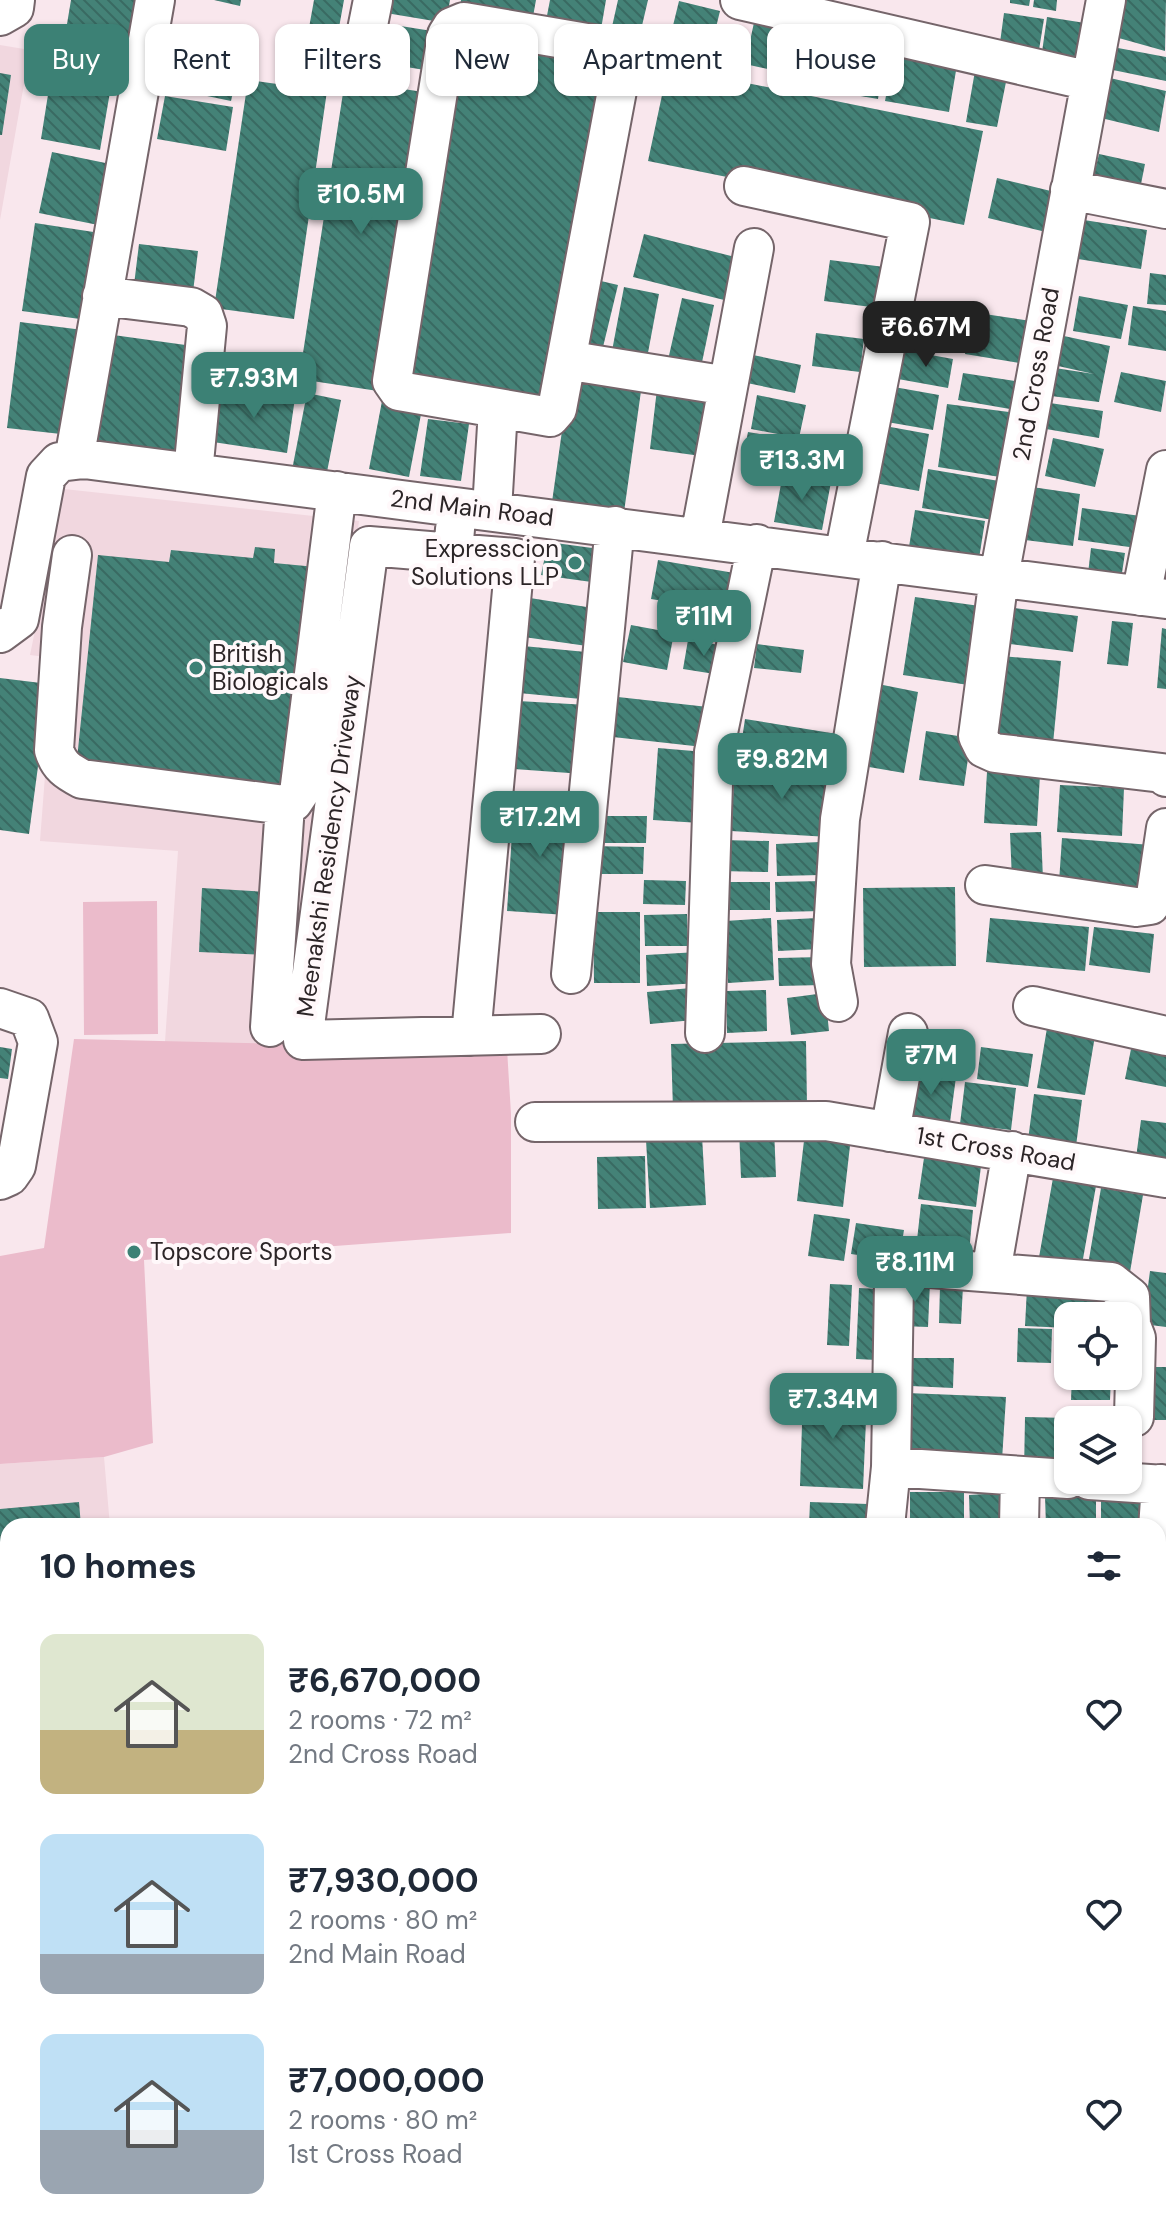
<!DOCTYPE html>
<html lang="en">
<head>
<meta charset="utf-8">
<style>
  :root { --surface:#fff; --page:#f6f6f7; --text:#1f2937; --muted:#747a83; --accent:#3c8175 }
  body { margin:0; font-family:"DM Sans",sans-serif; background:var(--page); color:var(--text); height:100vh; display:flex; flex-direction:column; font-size:30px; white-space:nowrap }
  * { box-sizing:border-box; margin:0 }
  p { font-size:26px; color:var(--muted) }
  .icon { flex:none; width:44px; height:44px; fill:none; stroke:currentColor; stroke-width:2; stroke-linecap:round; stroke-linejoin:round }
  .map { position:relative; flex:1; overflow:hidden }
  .panel { position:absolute; left:0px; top:1518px; width:1166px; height:712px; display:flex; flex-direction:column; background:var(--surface); border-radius:24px 24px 0 0; box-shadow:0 2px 6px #0004 }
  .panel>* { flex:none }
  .banner { position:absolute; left:24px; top:24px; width:1118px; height:72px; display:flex; gap:16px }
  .buttons { position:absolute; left:1054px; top:1302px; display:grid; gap:16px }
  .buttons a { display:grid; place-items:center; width:88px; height:88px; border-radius:16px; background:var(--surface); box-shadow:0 2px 6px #0004; font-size:40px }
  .price { position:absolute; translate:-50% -68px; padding:0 18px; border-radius:16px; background:var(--accent); color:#fff; font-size:26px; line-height:52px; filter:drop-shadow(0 2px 4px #0008) }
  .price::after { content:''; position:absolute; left:50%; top:48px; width:24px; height:18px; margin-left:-12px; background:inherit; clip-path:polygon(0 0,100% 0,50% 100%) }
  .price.on { background:#222; color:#fff }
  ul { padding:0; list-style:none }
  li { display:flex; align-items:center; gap:24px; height:200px; padding:0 40px }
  li span { display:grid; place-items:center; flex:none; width:224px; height:160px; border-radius:16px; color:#555 }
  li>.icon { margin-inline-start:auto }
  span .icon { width:96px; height:96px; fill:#fffc; stroke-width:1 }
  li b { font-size:34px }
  h2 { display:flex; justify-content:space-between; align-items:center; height:96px; padding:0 40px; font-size:34px }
  .pill { padding:0 28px; border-radius:16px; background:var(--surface); box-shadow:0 2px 6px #0004; font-size:28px; line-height:72px }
  .pill.on { background:var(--accent); color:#fff }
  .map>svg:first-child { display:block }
</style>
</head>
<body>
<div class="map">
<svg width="1166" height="2230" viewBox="0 0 1166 2230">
  <defs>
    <pattern id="park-dots" width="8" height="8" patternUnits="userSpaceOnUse" patternTransform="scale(2)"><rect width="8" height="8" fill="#ebbbcb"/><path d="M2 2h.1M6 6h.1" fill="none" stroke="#caa1ae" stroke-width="1.8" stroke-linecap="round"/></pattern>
    <pattern id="water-rules" width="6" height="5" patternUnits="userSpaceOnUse" patternTransform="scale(2)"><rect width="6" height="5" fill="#c18da0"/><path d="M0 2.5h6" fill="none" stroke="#9d7382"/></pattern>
    <pattern id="building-back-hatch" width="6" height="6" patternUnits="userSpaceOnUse" patternTransform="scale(2)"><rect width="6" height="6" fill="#448277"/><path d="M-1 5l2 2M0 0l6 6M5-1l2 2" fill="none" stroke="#396a62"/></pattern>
  </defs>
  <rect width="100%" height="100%" fill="#f9e7ed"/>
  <!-- built -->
  <path fill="#f1d7df" d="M0,45L30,50L0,220Z
    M64,489L359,521L290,1046L165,1042L178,851L40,841L54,658L30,655Z
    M104,1457L110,1526H8V1935H0V1464Z"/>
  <!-- park -->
  <path fill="url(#park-dots)" d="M1166,1718V1890L1158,1893V1720Z
    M0,2016H8V2082H0Z
    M753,2222H859V2230H754Z"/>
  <!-- garden -->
  <path fill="#ebbbcb" d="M157,901L158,1034L84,1035L83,902Z
    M74,1039L507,1049L511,1114V1233L144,1260L153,1443L104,1457L0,1464V1256L44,1248Z"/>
  <!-- water -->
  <path fill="url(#water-rules)" d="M0,2082H8V2222H753L754,2230H0Z"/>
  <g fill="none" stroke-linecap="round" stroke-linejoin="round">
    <!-- stream -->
    <path stroke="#c18da0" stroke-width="8" d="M1158,1786L1166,1800"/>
  </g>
  <!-- building -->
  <path fill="url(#building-back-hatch)" d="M71,0H144L131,83L59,72Z
    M214,0H241L240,6Z
    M314,0H344L334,55L305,50Z
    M388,0H450L446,23L386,13Z
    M461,0H536L532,22L460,7Z
    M550,0H606L600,35L545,26Z
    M618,0H648L637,47L609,40Z
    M1010,0H1030L1029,6L1010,3Z
    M1034,0H1057L1056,11L1033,7Z
    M1118,0H1166L1165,51L1108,35Z
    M679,1L720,11L710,52L669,42Z
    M1004,13L1044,19L1038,56L999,50Z
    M1047,17L1085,23L1079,64L1041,59Z
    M755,18L833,35L823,81L745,64Z
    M388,24L432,31L425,70L381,63Z
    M459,36L611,61L553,409L402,385Z
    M851,42L886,47L878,99L843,93Z
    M174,44L241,58L231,101L164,87Z
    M895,48L958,59L949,112L885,101Z
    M1118,48L1166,57V81L1113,70Z
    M668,67L983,131L964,225L648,161Z
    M975,71L1007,77L997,127L966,122Z
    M0,73L11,75L2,135H0Z
    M1110,78L1166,91L1159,132L1101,118Z
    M248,80L327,91L294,319L214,308Z
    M345,80L423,92L378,391L299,379Z
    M50,82L110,92L100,150L41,139Z
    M165,96L233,107L226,151L157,139Z
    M52,152L120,166L108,227L39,213Z
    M1099,154L1145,164L1140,189L1093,179Z
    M997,178L1059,193L1050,233L988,218Z
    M1084,220L1147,230L1141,269L1078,259Z
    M35,223L100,233L87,320L22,311Z
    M644,234L743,259L732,302L633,277Z
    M139,244L198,251L193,292L134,285Z
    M830,260L892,268L887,309L824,301Z
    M1150,273L1166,275V305L1147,304Z
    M588,278L618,285L603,347L573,340Z
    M624,287L659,294L647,358L612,351Z
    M1079,296L1128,305L1121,339L1073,331Z
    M682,298L714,305L701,367L668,360Z
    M1133,306L1166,311V351L1128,345Z
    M971,312L1031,321L1025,364L965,354Z
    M20,322L83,330L70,435L7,428Z
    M816,333L864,339L860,372L812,366Z
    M106,334L200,347L184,460L91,448Z
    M1064,336L1110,346L1099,402L1051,396L1055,368L1094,374L1058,366Z
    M903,350L953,359L948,388L898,379Z
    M753,355L801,365L795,393L747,383Z
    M1121,372L1166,381L1161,412L1114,402Z
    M963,373L1015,381L1010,409L958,400Z
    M570,374L642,384L624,512L552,502Z
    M894,387L939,395L933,430L887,422Z
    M220,388L295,398L287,453L213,442Z
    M657,389L708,396L701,456L650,449Z
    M307,393L341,400L326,477L292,470Z
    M757,395L806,405L799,438L751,429Z
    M383,396L423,404L409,477L369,469Z
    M1050,403L1103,411L1099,438L1046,429Z
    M947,404L1009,412L1000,477L938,467Z
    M428,419L469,424L461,481L420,476Z
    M885,426L929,434L919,491L875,483Z
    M748,432L794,440L788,472L742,463Z
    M1053,438L1104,449L1095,487L1045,476Z
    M928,469L999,481L993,520L922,508Z
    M783,473L831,482L822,530L774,522Z
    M1032,487L1080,494L1073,546L1025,540Z
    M1082,508L1148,517L1144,549L1078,540Z
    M915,510L985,521L977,571L907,559Z
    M548,542L607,550L606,584L541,575Z
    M255,547L275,549L274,563L316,567L293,791L76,769L98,555L169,562L171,550L253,558Z
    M1091,548L1125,553L1120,586L1087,582Z
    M658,560L746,575L734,644L689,636L694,606L651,599Z
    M915,597L987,607L975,686L903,675Z
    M530,598L593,608L587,646L524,637Z
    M1007,607L1078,616L1073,652L1002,643Z
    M1112,621L1133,623L1128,666L1107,664Z
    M631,625L674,633L667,670L623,662Z
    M1162,628L1166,629V689L1157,688Z
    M688,640L726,646L721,675L683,669Z
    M757,644L804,650L801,673L754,668Z
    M523,646L586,652L581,699L519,693Z
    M1001,656L1061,661L1052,754L992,748Z
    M0,678L49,684L29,834L0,830Z
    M878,684L918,692L904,773L863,766Z
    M618,697L708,707L703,747L613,737Z
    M518,701L588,705L583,774L514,769Z
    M745,719L837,734L832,761L741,746Z
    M926,731L971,738L964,786L919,780Z
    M658,748L705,752L700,823L653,820Z
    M735,765L833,771L829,837L731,831Z
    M987,772L1040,775L1037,826L984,823Z
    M1060,785L1124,788L1122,836L1057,832Z
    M514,803L573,808L566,915L507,911Z
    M594,816H647L646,843H594Z
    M1041,832L1043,879L1012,880L1010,833Z
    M1062,838L1151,845L1148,889L1059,882Z
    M721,840L769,841L768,872L720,871Z
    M820,842L821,875L777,876L776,844Z
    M588,846L644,847L643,874H588Z
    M644,880L686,881L685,905L643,904Z
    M823,881V911L776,912L775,882Z
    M726,882H770V910H726Z
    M955,887L956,966L864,967L863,888Z
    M202,888L268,892L265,955L199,952Z
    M593,912H640V983H594Z
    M687,914L688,946H645L644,915Z
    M771,918L774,980L728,983L725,921Z
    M818,918L820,949L778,951L777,920Z
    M990,918L1089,927L1085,971L986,962Z
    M1094,927L1154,934L1150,973L1089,965Z
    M698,952L700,983L647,986L646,955Z
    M822,957L823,985L779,986L778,958Z
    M691,988L694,1020L650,1024L647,992Z
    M766,990L767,1031L727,1033L726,991Z
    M825,993L829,1031L791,1035L787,998Z
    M1048,1022L1096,1030L1085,1095L1037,1088Z
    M915,1031L973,1037L969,1072L911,1066Z
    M1133,1039L1166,1045V1087L1125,1079Z
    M806,1041L807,1107L673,1110L671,1044Z
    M0,1047L12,1049L8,1079L0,1078Z
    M981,1047L1033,1054L1028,1087L977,1079Z
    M913,1072L956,1077L950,1122L907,1118Z
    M965,1082L1016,1088L1011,1130L960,1124Z
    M1034,1094L1082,1100L1076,1146L1028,1140Z
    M1141,1120L1166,1123V1162L1136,1158Z
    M774,1128L776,1177L741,1178L739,1129Z
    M805,1132L851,1137L843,1207L797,1201Z
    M702,1136L706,1205L650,1208L646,1140Z
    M645,1156L646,1208L598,1209L597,1157Z
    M924,1158L981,1166L976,1207L918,1199Z
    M1053,1178L1096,1186L1081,1270L1038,1263Z
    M1101,1188L1143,1195L1130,1272L1088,1265Z
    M921,1204L973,1210L968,1263L915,1258Z
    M814,1214L850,1219L844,1261L808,1256Z
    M856,1223L904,1230L899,1261L851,1254Z
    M1150,1271L1166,1273V1327L1143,1324Z
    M902,1282H930L928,1327L901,1326Z
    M830,1284L852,1285L849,1346L827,1345Z
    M940,1286H963L961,1324L939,1323Z
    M859,1288L879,1289L877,1360L856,1359Z
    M1027,1288L1104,1292L1102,1316H1068V1328L1025,1326Z
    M1018,1328L1052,1329L1051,1363L1017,1362Z
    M912,1358H954L953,1388L911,1386Z
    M1152,1367H1166V1420H1151Z
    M1072,1376H1111L1110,1400H1071Z
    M907,1393L1006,1397L1002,1460L904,1455Z
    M803,1394L867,1397L863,1489L800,1486Z
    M1073,1409L1116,1411L1115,1420H1072Z
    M1025,1417L1068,1418L1066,1473L1024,1472Z
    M910,1492H964V1526H910Z
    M1016,1492L1017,1526H970L969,1495Z
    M1096,1495V1526H1046L1045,1496Z
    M1101,1499H1153V1526H1101Z
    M79,1502L81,1526H8V1887L0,1888V1509Z
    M810,1502L868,1504L867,1526H809Z
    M1161,1579H1166V1625H1160Z
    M1166,1981V2230H1118V2222H1158V1982Z"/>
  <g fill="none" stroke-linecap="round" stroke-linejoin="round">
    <!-- minor casing -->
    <g stroke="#75656a" stroke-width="42">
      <path id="minor" d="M740,0L1090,81
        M1106,0L999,577L978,736L984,748L995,753L1162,773L1166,777
        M0,16L14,8L15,0
        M464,22L610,47L622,64L557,409L550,417L399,391L392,381L447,35L452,27Z
        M360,65L373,0
        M744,186L910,222L844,556
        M1070,190L1166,209
        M102,296L191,307L203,314L207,326L193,473
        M584,363L728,386
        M74,460L155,0
        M492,510L498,409
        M455,529L453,553L515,558L471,1036
        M700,537L754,248
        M453,553L369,546L303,1040L541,1034
        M72,555L62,627L54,750C59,766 67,771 82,779L285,805L293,802L299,793L337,491
        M1141,596L1166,470
        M0,633L19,619L46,476L59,462L84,459L1166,599
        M985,885L1136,907L1150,905L1156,895L1166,828
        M571,974L615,526
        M838,1002L831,964L840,819L882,561
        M1033,1006L1166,1036
        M0,1008L29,1018L38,1042L16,1166L9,1176L0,1180
        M270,1027L285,805
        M705,1033L714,752L757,544
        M535,1122L826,1121L1166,1178
        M890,1132L908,1033
        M991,1272L1012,1151
        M891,1467L1068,1479
        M1089,1480L1166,1485
        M885,1526L891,1467L894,1281L901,1270L917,1267L1111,1282L1130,1297L1131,1325L1136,1338L1134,1417
        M1019,1526L1020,1476
        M1158,1529L1161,1484"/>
    </g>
    <!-- major casing -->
    <g stroke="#75656a" stroke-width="48">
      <path id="major" d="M1158,1687L1166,1686
        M0,1989H8"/>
    </g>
    <!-- path -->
    <path stroke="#bbadb1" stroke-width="5" stroke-dasharray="2 6" stroke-linecap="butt" d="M0,2051H8
      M796,2222L797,2230"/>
    <!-- minor -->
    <use href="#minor" stroke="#fff" stroke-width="38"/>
    <!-- major -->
    <use href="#major" stroke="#fff" stroke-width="44"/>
  </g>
  <!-- markers -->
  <g fill="#3c8175" stroke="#fff8fa" stroke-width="3">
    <circle cx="575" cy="563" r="8"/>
    <circle cx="196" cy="668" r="8"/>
    <circle cx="134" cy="1252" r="8"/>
  </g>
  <g text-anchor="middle" stroke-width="8" stroke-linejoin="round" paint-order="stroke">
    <!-- street labels -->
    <g font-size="24" fill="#2c2527" stroke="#fff8fa">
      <text transform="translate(1036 374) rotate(-80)" y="8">2nd Cross Road</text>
      <text transform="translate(472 508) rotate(7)" y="8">2nd Main Road</text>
      <text transform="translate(329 846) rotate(-82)" y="8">Meenakshi Residency Driveway</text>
      <text transform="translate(996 1149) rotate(10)" y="8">1st Cross Road</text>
    </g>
    <!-- poi labels -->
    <g font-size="24" fill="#2c2527" stroke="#fff8fa" text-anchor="start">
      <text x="559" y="557" text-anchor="end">Expresscion<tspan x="559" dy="28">Solutions LLP</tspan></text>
      <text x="212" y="662">British<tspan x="212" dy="28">Biologicals</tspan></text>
      <text x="150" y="1260">Topscore Sports</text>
    </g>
  </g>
</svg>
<div class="buttons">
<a><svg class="icon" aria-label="locate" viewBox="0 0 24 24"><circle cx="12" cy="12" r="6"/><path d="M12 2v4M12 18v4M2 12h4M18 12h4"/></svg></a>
<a><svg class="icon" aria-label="layers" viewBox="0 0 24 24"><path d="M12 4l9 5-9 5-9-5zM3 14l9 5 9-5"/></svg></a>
</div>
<b class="price" style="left:361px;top:236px">₹10.5M</b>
<b class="price on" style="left:926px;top:369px">₹6.67M</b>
<b class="price" style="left:254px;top:420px">₹7.93M</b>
<b class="price" style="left:802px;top:502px">₹13.3M</b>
<b class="price" style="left:704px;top:658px">₹11M</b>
<b class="price" style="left:782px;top:801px">₹9.82M</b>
<b class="price" style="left:540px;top:859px">₹17.2M</b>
<b class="price" style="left:931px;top:1097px">₹7M</b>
<b class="price" style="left:915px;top:1304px">₹8.11M</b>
<b class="price" style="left:833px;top:1441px">₹7.34M</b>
<div class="banner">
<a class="pill on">Buy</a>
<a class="pill">Rent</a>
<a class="pill">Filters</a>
<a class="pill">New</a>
<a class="pill">Apartment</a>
<a class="pill">House</a>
</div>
<section class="panel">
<h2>10 homes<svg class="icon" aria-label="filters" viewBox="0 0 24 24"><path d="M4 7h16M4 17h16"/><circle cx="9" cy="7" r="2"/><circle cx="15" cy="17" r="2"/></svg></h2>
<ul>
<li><span style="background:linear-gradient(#dfe7d0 60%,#c2b280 0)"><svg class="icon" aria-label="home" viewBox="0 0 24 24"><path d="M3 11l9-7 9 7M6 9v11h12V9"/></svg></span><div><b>₹6,670,000</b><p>2 rooms · 72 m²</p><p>2nd Cross Road</p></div><svg class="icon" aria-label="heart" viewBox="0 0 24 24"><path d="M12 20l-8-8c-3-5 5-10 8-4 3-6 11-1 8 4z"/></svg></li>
<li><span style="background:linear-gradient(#bfe0f5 75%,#9aa5b1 0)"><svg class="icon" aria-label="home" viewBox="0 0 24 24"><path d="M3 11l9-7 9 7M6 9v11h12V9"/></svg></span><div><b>₹7,930,000</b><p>2 rooms · 80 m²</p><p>2nd Main Road</p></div><svg class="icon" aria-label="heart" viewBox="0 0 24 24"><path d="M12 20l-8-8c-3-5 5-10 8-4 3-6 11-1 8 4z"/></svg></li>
<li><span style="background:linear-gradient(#bfe0f5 60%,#9aa5b1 0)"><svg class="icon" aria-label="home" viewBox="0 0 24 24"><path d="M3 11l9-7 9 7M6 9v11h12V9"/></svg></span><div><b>₹7,000,000</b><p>2 rooms · 80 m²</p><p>1st Cross Road</p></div><svg class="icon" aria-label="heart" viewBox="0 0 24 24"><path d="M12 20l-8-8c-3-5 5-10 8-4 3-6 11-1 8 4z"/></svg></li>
</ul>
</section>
</div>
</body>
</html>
